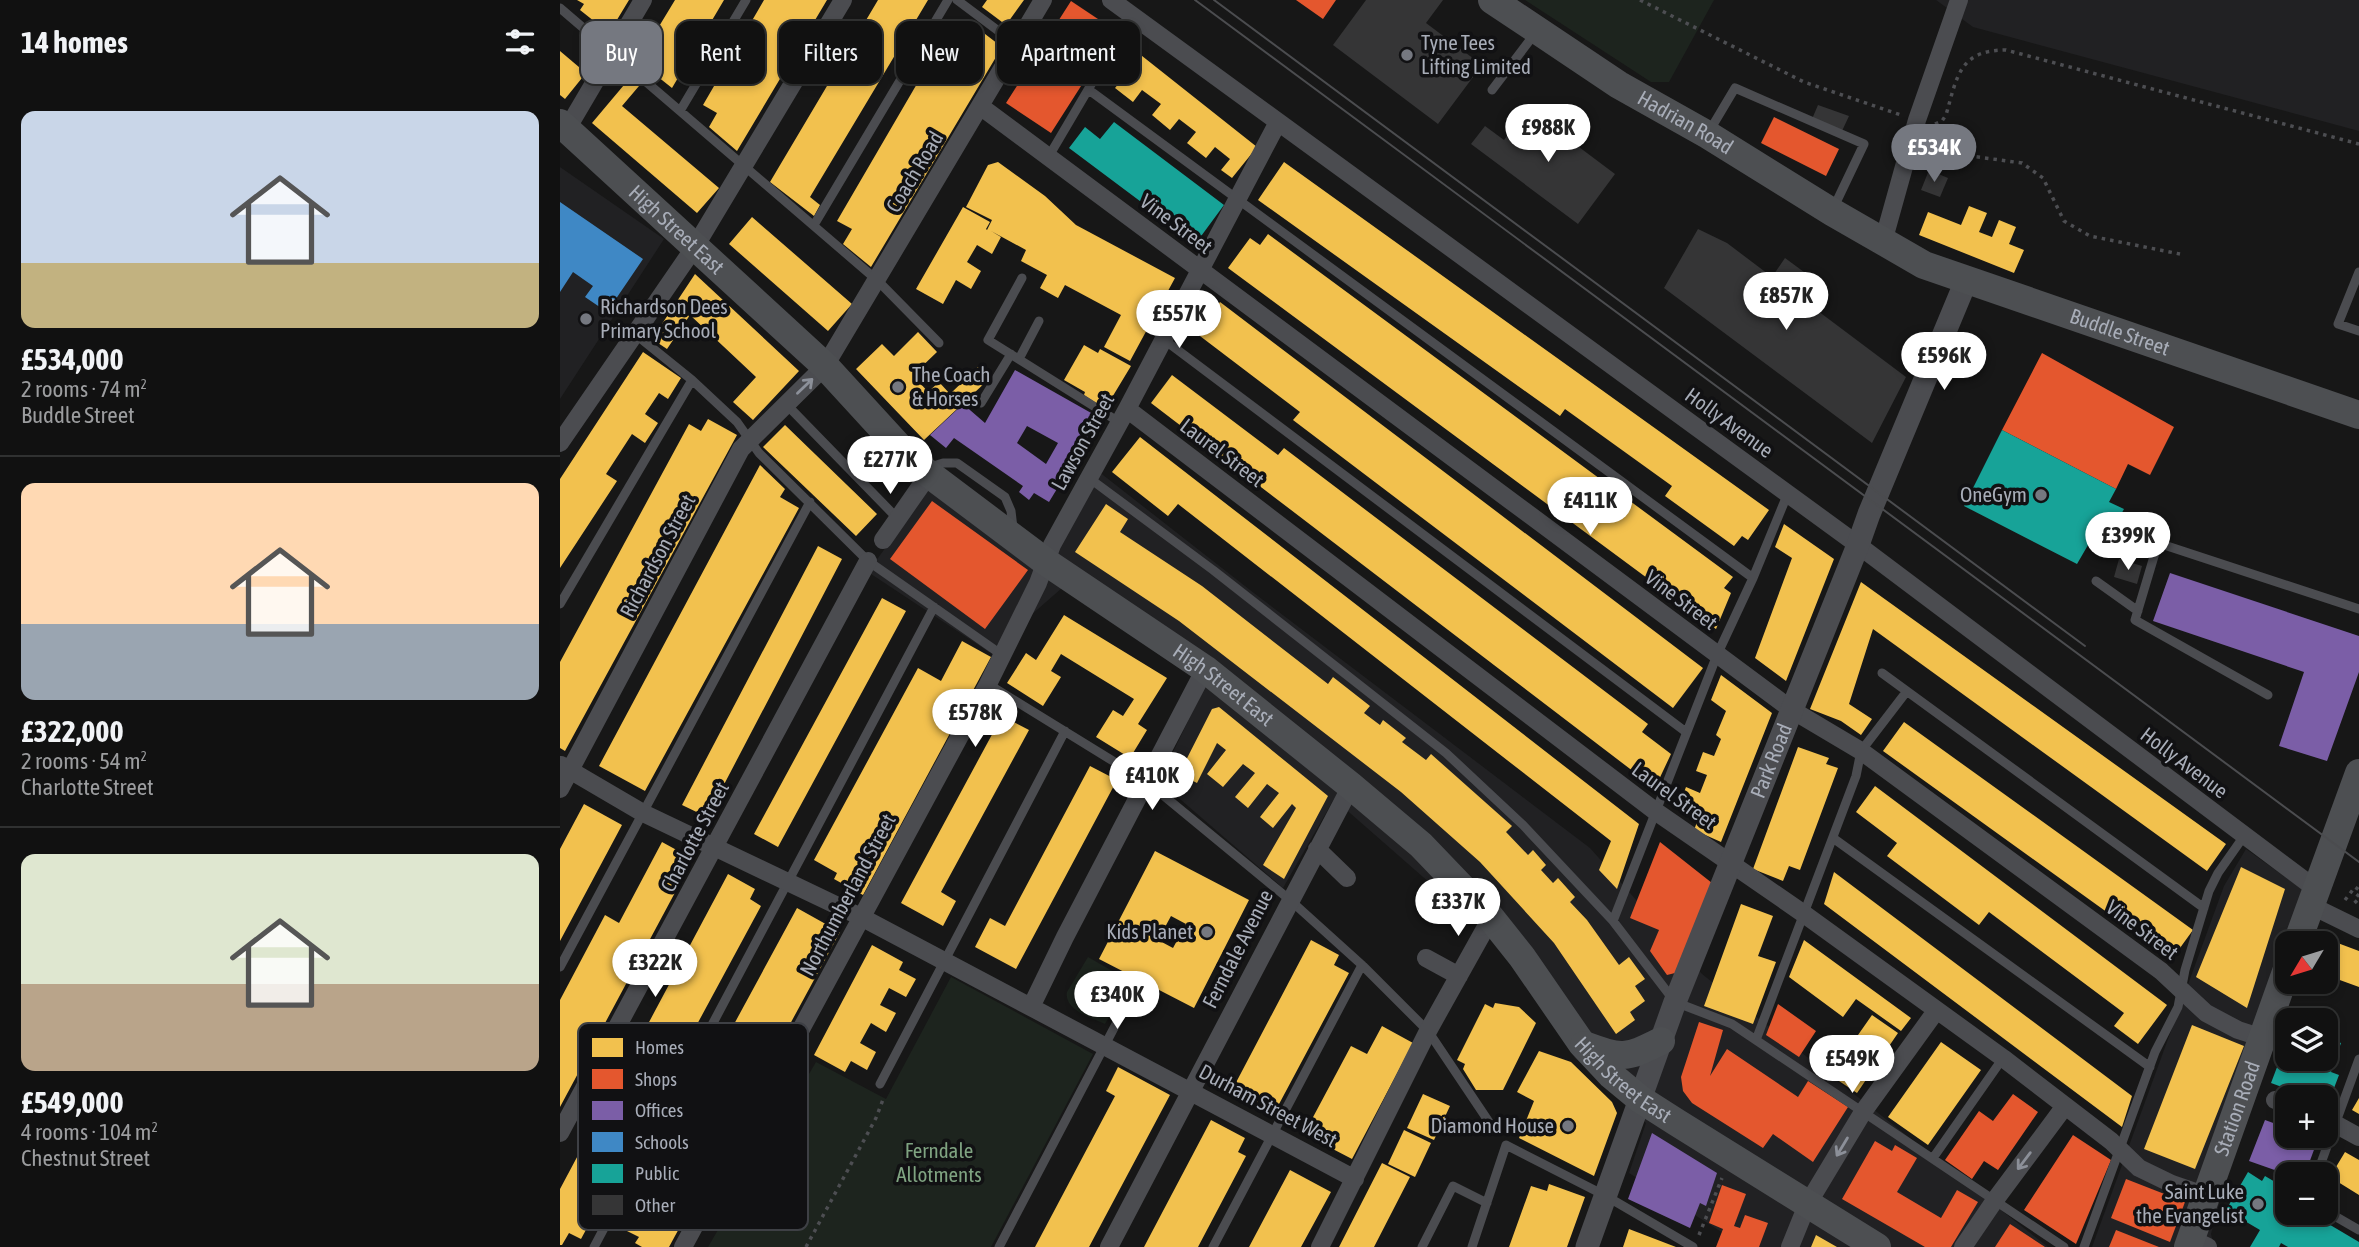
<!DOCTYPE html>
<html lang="en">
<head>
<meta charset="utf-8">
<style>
  :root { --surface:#111; --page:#1a1a1a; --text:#f1f3f6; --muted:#9c9d9f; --line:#303131; --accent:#757880 }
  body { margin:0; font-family:"Asap Condensed",sans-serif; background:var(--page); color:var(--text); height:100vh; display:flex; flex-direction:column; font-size:26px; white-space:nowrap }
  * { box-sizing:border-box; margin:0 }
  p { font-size:23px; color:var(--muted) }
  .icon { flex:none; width:38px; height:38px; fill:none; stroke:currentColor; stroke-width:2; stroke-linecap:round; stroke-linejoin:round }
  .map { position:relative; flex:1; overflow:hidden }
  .side { display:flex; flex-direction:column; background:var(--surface); width:560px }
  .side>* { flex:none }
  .hud { position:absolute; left:21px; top:21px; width:665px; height:63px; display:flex; gap:14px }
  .needle { width:46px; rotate:232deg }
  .fabs { position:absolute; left:1715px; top:931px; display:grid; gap:14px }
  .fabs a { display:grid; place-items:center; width:63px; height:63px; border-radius:14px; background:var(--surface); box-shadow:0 4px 10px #0003,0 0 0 2px var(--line); font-size:35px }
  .price { position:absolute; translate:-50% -60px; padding:0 16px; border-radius:24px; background:#fff; color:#222; font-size:23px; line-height:46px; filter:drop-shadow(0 2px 4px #0008) }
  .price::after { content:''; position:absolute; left:50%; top:42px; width:21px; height:16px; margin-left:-10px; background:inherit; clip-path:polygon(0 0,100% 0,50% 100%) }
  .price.current { background:var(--accent); color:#fff }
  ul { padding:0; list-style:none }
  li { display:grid; align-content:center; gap:14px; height:371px; padding:0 21px }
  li+li { border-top:2px solid var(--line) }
  li span { display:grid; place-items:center; height:217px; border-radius:14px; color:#555 }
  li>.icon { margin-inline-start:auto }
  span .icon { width:126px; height:126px; fill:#fffc; stroke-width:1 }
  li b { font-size:30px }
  h2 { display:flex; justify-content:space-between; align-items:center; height:84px; padding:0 21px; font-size:30px }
  .pill { padding:0 24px; border-radius:14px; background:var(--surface); box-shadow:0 4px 10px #0003,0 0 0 2px var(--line); font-size:24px; line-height:63px }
  .pill.current { background:var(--accent); color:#fff }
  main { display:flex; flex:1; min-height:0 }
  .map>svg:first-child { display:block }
</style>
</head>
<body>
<main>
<section class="side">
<h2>14 homes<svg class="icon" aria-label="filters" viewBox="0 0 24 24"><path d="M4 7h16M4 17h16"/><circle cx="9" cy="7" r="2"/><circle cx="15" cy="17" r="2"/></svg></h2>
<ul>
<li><span style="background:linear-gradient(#c9d6e8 70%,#c2b280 0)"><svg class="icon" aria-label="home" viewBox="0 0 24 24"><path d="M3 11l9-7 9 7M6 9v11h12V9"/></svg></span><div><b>£534,000</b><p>2 rooms · 74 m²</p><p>Buddle Street</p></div></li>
<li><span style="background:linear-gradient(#ffd9b3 65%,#9aa5b1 0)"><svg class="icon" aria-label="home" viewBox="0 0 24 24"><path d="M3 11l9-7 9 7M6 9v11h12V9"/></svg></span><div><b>£322,000</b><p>2 rooms · 54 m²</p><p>Charlotte Street</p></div></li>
<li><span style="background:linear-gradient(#dfe7d0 60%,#b9a48a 0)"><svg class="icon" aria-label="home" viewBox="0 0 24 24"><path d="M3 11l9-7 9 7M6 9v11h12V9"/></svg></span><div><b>£549,000</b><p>4 rooms · 104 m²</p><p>Chestnut Street</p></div></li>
</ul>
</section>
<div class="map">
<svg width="1799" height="1247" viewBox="0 0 1799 1247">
  <rect width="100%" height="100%" fill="#171717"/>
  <!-- built -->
  <path fill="#212123" d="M1376,0H1799V131L1413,27Z
    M0,167L104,239L0,399Z
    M529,464L690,590L1030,848L1142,974L1488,1247H1185L1069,1173L1086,1123L1015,1058L936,941L774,799L723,888L599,781L645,686L502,588L429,652L308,572L382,469L486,546Z
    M1686,849L1742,889L1651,1234L1654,1247H1532L1664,886Z"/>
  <!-- green -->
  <path fill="#1d241e" d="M965,0H1154L1109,82H1091Z
    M528,957L570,981L545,1024C532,1018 504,1010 507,992Z
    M391,977L533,1054L431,1247H148L256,1062L326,1099Z"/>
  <!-- homes -->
  <path fill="#f2c14e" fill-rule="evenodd" d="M17,0H69L49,33L20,10L24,4Z
    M115,0H164L112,88L78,61Z
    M204,0H267L177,151L149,127L157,113L143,105Z
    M318,0H368L250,197L260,205L254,216L210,182Z
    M427,0H464L446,25L422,7Z
    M393,22L408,31L412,24L442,47L311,267L283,244L292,229L277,221Z
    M572,48L697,147L672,178L661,170L670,159L655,147L646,158L627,143L636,132L619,119L610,130L592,115L601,104L582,90L573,102L555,88L565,76L555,69Z
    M0,51L26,73L5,99L0,95Z
    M69,79L79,86L62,106L159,188L137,213L32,123Z
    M438,162L485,196L516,225L615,278L570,361L544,347L561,315L505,285L498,298L480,288L487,275L461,261L466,250L431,231L441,237L432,254L417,245L407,262L421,271L411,289L396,280L383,304L356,289L403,207L430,222L426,229L427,230L432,220L406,207L428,165Z
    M724,162L1209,510L1188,540L1182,536L1174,546L1105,496L1112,486L1005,409L1000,416L698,200Z
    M1409,206L1427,213L1419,232L1432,237L1439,220L1456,227L1449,244L1464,250L1454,273L1359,235L1368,212L1401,225Z
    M192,217L292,304L268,331L169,244Z
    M708,234L1173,577L1164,588L1171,593L1156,629L668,268L690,238L700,245Z
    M135,274L239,371L193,420L173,402L196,377L130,315L107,349L92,339Z
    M660,302L1143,668L1113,708L733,420L740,412L636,333Z
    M358,332L377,352L353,375L368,392L379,382L390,394L418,367L429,379L364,440L296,369L322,344L334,356Z
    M524,345L538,353L540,349L571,366L545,409L524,395L525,392L504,380Z
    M83,352L121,378L108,399L99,393L85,414L98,423L85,443L72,434L46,474L57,481L0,568V479Z
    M612,375L718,455L724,448L1088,724L1082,732L1111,754L1095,788L591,403Z
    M148,419L177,435L5,751L0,748V662L129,424L141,431Z
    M225,425L317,514L296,536L203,447Z
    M580,437L1079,824L1057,889L1039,870L1051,841L618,504L608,516L552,472Z
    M200,465L225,489L220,497L239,508L85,791L39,766Z
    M546,504L568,519L560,532L642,586L768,684L773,677L810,706L804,713L820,725L823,720L846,738L842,742L866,760L871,754L952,826L946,832L968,855L973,850L986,865L981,870L993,883L998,878L1015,897L1010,902L1027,920L1059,965L1069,957L1085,979L1075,986L1085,1001L1070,1012L1075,1020L1056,1034L994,943L920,862L841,792L619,621L515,552Z
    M1224,524L1274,559L1226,681L1195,658L1232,558L1215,547Z
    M258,546L282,559L147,817L122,805Z
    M1301,582L1666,844L1647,871L1313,629L1289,704L1312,719L1301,735L1281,721L1250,709Z
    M322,598L346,611L218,847L194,834Z
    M504,615L607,678L578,724L587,730L570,758L536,737L553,710L563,716L574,699L501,654L491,671L501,677L483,706L447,683L466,653L476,660Z
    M402,641L431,657L303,895L274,879L277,873L254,860L358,668L381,681Z
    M1161,675L1212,713L1161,842L1134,830L1139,817L1118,808L1126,787L1140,793L1147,775L1136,771L1143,752L1154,756L1161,739L1156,735L1166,711L1151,700Z
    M659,707L768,796L724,879L703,865L736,808L732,804L713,828L700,817L719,793L707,784L688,808L675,797L695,773L683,764L663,787L647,774L666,750L657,743L637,783L619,774L652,709Z
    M442,716L469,730L381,892L396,901L383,926L341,903Z
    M1344,722L1633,930L1612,959L1323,751Z
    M1238,747L1269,758L1266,764L1278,768L1240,870L1229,866L1223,881L1193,869Z
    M530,766L557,780L456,969L415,947L430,918L445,926Z
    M1315,786L1607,1005L1578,1044L1554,1026L1564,1013L1429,912L1419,925L1327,856L1337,843L1296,812Z
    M24,804L62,825L0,941V849Z
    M102,842L133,859L0,1107V1000L45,915L59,923Z
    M595,851L689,900L634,1008L539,959ZM611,916L626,924L613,948L598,940Z
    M1681,867L1725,889L1687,1008L1636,977Z
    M1274,872L1572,1096L1562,1127L1264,904Z
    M168,874L195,889L190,899L201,906L21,1239L9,1233L2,1245H0V1189Z
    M1181,904L1213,916L1198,956L1216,962L1193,1024L1144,1006Z
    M237,908L280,932L109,1247H82L75,1243L79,1237L63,1229Z
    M1767,939L1799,951V987L1777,979L1774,986L1766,983Z
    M751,940L779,955L774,965L789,973L718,1106L703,1098L698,1107L671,1092Z
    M1244,940L1351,1018L1341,1031L1296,999L1283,1017L1229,977Z
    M312,945L343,962L339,970L356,979L346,997L329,988L320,1005L336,1013L326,1032L311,1023L300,1043L316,1052L307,1070L291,1061L285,1072L254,1055Z
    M935,1003L959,1007L976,1023L943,1090H916L903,1069L905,1064L897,1060L925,1004L933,1008Z
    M1312,1015L1338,1033L1297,1093L1270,1075Z
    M1632,1025L1684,1046L1635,1169L1584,1149Z
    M822,1026L853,1043L792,1159L744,1134L791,1046L807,1054Z
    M1381,1042L1421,1070L1368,1145L1328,1117Z
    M979,1051L1011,1062L1052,1102L1057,1113L1034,1176L959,1138L974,1101L957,1092Z
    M558,1067L610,1095L529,1247H475L555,1096L546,1091Z
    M863,1094L890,1106L874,1140L847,1128Z
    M1799,1098V1114L1792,1110Z
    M651,1120L685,1138L678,1152L686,1156L638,1247H584Z
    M844,1130L871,1143L855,1177L828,1164Z
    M1785,1152L1799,1160V1195L1770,1177Z
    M822,1163L850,1177L814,1247H779Z
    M730,1170L771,1192L741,1247H689Z
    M989,1184L1025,1197L1007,1247H949L971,1186L987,1191Z
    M1069,1229L1116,1247H1063Z
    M1256,1235L1277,1247H1251Z"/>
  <!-- shops -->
  <path fill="#e4572e" d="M736,0H776L763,19Z
    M511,1L541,21L531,37L546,47L491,133L446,103Z
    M1214,117L1279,149L1266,176L1201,143Z
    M1482,353L1614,427L1590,475L1568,464L1556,489L1442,430Z
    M372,501L468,570L425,629L330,559Z
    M1100,842L1152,883L1115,973L1107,975L1090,951L1099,930L1070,918Z
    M1218,1004L1256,1031L1239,1057L1206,1035Z
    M1139,1022L1163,1030L1150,1076L1167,1049L1238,1097L1248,1081L1288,1107L1253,1162L1213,1134L1203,1148L1132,1103L1123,1091L1121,1077Z
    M1453,1094L1478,1112L1438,1170L1424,1161L1412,1179L1385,1160L1419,1111L1433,1121Z
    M1513,1135L1551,1160L1516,1244L1464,1210Z
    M1315,1141L1332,1151L1335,1145L1357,1158L1337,1192L1381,1218L1397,1190L1418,1202L1391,1247H1365L1282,1199Z
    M1566,1179L1625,1202L1610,1242L1551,1218Z
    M1162,1185L1186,1194L1174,1226L1180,1228L1185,1215L1208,1223L1199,1247H1156L1163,1229L1149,1223Z
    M1450,1224L1485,1247H1435Z
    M1556,1230L1599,1247H1549Z"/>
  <!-- offices -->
  <path fill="#7b5ea7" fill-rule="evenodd" d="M455,370L540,418L489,502L474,493L469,500L459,492L463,486L394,438L386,448L370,435L403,404L425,423ZM467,426L498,443L486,464L457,443Z
    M1610,573L1799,636V672L1767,761L1719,746L1744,672L1593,621Z
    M1705,1120L1727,1128V1136H1748L1758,1139L1745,1174H1726L1689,1161Z
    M1092,1133L1157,1173L1146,1206L1140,1203L1130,1228L1068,1199Z"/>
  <!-- schools -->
  <path fill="#3f88c5" d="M0,202L83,259L47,312L25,297L33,286L13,272L0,292Z"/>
  <!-- public -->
  <path fill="#17a398" d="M554,122L664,205L636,243L509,148L525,127L540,139Z
    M1442,430L1556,489L1549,502L1564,509L1547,540L1535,533L1517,564L1404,506Z
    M1766,1037L1781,1043L1771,1072L1779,1075L1768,1104L1766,1103V1097H1749L1711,1083L1722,1054L1727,1056V1059H1766Z
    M1688,1172L1702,1181L1705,1176L1727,1189L1723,1196L1727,1199V1213H1750L1799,1242V1247H1728L1721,1243L1719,1247H1690L1700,1230L1666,1210Z"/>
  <!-- building -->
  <path fill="#353536" d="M806,0H883L866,23L922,65L878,124L773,45Z
    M1258,105L1289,116L1282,131L1252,119Z
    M967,108L1055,174L1018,224L911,144L925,126L944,140Z
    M1369,170L1388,178L1380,197L1361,190Z
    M1138,229L1167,243L1212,277L1225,258L1244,272L1230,290L1346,377L1312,443L1104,288Z
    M1559,559L1582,566L1577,584L1554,577Z"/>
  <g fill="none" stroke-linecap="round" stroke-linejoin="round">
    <!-- path -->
    <path stroke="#4d4e52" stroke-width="3.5" stroke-dasharray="3.5 5" stroke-linecap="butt" d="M1080,0L1244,82L1341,115
      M1375,124L1382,121L1386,115C1397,77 1399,50 1446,50L1799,144
      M1366,150L1462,163L1483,178L1504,221L1530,236L1620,254
      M1785,900L1795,887L1799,890
      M1797,903L1794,900L1799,894
      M1139,1235L1162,1178
      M246,1247L316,1118L324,1097"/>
    <!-- service -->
    <path stroke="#4b4c50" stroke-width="9" d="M397,0L457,45
      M0,8L318,281L379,343
      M529,90L1193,578
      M932,90L976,32
      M120,111L186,0
      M1150,130L1175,88L1304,144L1273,209
      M489,156L572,15
      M254,225L388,0
      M1799,272L1778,324L1799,331
      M462,278L428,340L559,422
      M75,334L132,380L177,422L199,453L308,561L442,655
      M603,339L1126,732
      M459,359L479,321
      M421,403L451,354
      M226,404L338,519
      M370,467L383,463H397L445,497L451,511L453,528
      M529,478L653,570L886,753L963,825L1053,921L1115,1002L1172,1024L1504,1247
      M1568,532L1598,543
      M1536,581L1578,611
      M0,604L132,380
      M1322,673L1644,908
      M428,684L587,782L730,900L802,965L868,1031L931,1125
      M1708,695L1575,620L1598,543L1799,609
      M1273,838L1590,1067
      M1053,921L1157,655L1193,578L1228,493
      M0,967L250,502
      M1196,1040L1296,776L1301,751L1347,691
      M320,1084L505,731
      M1373,1158L1443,1058
      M1757,1174L1799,1059
      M1766,1211L1799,1230
      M34,1247L374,607
      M439,1247L566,1005
      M653,1247L802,965
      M862,1247L893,1186L927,1203
      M912,1247L946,1145L1046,1196L1133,1247
      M1524,1247L1595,1052L1618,1007L1625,970L1649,891L1658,873L1684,836"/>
    <!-- minor -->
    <path stroke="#4b4c50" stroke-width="18" d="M551,0L1298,545L1756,889
      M420,106L1232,710L1301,751L1601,971L1646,1013L1678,1030L1703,1038
      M7,129L83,0
      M1323,242L1357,120L1399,0
      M567,409L1095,811L1244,914L1443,1058L1551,1141L1579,1168L1612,1184L1647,1196
      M0,443L136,245L283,0
      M323,540L369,474
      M1,765L83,813L301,917L795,1179
      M0,789L181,449L265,366L483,0
      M757,849L787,878
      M1750,905L1799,929
      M866,958L899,976
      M471,1007L505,937L645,669
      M1715,1100L1727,1104
      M1766,1119L1799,1137
      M0,1133L308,561
      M1631,1239L1648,1247
      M123,1247L428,684L478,583L492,545L567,409L718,122
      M549,1247L791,786
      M760,1247L868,1031L931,918
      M1230,1247L1247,1205L1303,1112L1376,1011
      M1403,1247L1435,1200L1505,1106"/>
    <!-- tertiary -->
    <path stroke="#4b4c50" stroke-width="23" id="s1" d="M1027,1247L1115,1002L1298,545L1309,514L1406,281"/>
    <!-- primary -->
    <g stroke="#4d4f52" stroke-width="28">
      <path id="s2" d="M932,0L1059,85L1148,135L1272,212L1364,265L1799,415"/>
      <path id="s3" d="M0,123L265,366L353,462L486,562L645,669L791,786L861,845L931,918L962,957L1022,1044L1051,1075L1080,1099L1116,1122L1317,1247"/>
      <path d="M1737,943L1799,773"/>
      <path d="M1024,1045C1062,1059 1065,1059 1101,1041"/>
      <path id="s4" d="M1628,1247L1727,969"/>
    </g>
    <!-- tram -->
    <path stroke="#4b4c4f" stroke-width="2" d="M635,0L1799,862
      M654,0L1525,646"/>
  </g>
  <!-- one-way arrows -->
  <defs><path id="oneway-shaft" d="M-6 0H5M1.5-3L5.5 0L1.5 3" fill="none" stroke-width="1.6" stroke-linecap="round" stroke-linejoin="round" transform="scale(1.75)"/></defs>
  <g stroke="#8c9099">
    <use href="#oneway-shaft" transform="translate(245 386) rotate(-44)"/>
    <use href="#oneway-shaft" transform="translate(1282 1147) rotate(121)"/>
    <use href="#oneway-shaft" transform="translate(1464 1161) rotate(127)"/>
  </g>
  <!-- markers -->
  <g fill="#757880" stroke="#111113" stroke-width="2.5">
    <circle cx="847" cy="55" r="7"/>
    <circle cx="26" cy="319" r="7"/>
    <circle cx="338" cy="387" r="7"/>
    <circle cx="1481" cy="495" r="7"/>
    <circle cx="647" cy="932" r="7"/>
    <circle cx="1008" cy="1126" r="7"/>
    <circle cx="1698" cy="1204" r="7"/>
  </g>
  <g text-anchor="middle" stroke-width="7" stroke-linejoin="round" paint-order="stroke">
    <!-- poi labels -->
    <g font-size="21" fill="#a8adb8" stroke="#111113" text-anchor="end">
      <text x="861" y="50" text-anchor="start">Tyne Tees<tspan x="861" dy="24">Lifting Limited</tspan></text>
      <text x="40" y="314" text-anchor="start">Richardson Dees<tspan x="40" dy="24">Primary School</tspan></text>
      <text x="352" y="382" text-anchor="start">The Coach<tspan x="352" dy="24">&amp; Horses</tspan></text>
      <text x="1467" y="502">OneGym</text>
      <text x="633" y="939">Kids Planet</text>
      <text x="994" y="1133">Diamond House</text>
      <text x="1684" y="1199">Saint Luke<tspan x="1684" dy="24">the Evangelist</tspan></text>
    </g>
    <!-- street labels -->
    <g font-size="21" fill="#a8adb8" stroke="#111113">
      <text dy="7" stroke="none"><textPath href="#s2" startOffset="229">Hadrian Road</textPath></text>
      <text transform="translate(355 172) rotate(-59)" y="7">Coach Road</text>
      <text transform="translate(616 224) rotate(37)" y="7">Vine Street</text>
      <text dy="7" stroke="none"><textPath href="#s3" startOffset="158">High Street East</textPath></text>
      <text dy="7" stroke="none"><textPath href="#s2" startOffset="714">Buddle Street</textPath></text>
      <text transform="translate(1169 423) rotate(36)" y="7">Holly Avenue</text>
      <text transform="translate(523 442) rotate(-61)" y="7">Lawson Street</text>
      <text transform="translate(662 453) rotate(37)" y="7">Laurel Street</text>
      <text transform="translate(98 556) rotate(-62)" y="7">Richardson Street</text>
      <text transform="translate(1121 600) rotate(37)" y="7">Vine Street</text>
      <text dy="7" stroke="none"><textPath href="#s3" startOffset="872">High Street East</textPath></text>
      <text dy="7" stroke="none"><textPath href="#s1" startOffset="520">Park Road</textPath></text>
      <text transform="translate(1624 763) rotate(37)" y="7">Holly Avenue</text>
      <text transform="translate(1114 796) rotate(36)" y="7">Laurel Street</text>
      <text transform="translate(135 837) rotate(-62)" y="7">Charlotte Street</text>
      <text transform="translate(288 895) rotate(-62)" y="7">Northumberland Street</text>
      <text transform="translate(1582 930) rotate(37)" y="7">Vine Street</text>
      <text transform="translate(678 949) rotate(-63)" y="7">Ferndale Avenue</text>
      <text dy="7" stroke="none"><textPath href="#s3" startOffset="1438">High Street East</textPath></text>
      <text transform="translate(708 1106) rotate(28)" y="7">Durham Street West</text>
      <text dy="7" stroke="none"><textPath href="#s4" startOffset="147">Station Road</textPath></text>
    </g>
    <!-- park labels -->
    <g font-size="21" fill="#7fa381" stroke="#111113">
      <text x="379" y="1158">Ferndale<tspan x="379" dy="24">Allotments</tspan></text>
    </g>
  </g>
  <!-- legend -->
  <rect x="18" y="1023" width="230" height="207" rx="10" fill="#111113" stroke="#3e4045" stroke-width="2"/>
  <rect x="32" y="1038" width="31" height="19" fill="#f2c14e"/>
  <rect x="32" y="1069" width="31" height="20" fill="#e4572e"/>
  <rect x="32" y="1101" width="31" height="19" fill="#7b5ea7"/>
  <rect x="32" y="1132" width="31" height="20" fill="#3f88c5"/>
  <rect x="32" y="1164" width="31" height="19" fill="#17a398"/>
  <rect x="32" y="1195" width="31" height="20" fill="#353536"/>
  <g font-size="19" fill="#a8adb8">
    <text x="75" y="1054">Homes</text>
    <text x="75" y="1086">Shops</text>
    <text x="75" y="1117">Offices</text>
    <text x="75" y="1149">Schools</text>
    <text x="75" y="1180">Public</text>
    <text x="75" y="1212">Other</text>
  </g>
</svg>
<div class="fabs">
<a><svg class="needle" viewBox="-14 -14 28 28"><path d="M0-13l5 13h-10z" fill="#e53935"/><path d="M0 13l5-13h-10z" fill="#9c9d9f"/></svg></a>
<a><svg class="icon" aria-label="layers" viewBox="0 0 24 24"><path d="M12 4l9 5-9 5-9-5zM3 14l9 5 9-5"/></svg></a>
<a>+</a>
<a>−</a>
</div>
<b class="price" style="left:988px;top:164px">£988K</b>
<b class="price current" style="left:1374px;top:184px">£534K</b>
<b class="price" style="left:1226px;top:332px">£857K</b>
<b class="price" style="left:619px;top:350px">£557K</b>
<b class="price" style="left:1384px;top:392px">£596K</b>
<b class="price" style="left:330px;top:496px">£277K</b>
<b class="price" style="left:1030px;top:537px">£411K</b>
<b class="price" style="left:1568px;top:572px">£399K</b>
<b class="price" style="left:415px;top:749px">£578K</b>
<b class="price" style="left:592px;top:812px">£410K</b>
<b class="price" style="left:898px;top:938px">£337K</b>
<b class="price" style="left:95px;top:999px">£322K</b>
<b class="price" style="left:557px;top:1031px">£340K</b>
<b class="price" style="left:1292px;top:1095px">£549K</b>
<div class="hud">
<a class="pill current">Buy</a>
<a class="pill">Rent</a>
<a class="pill">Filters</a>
<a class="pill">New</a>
<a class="pill">Apartment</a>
</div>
</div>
</main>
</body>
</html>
